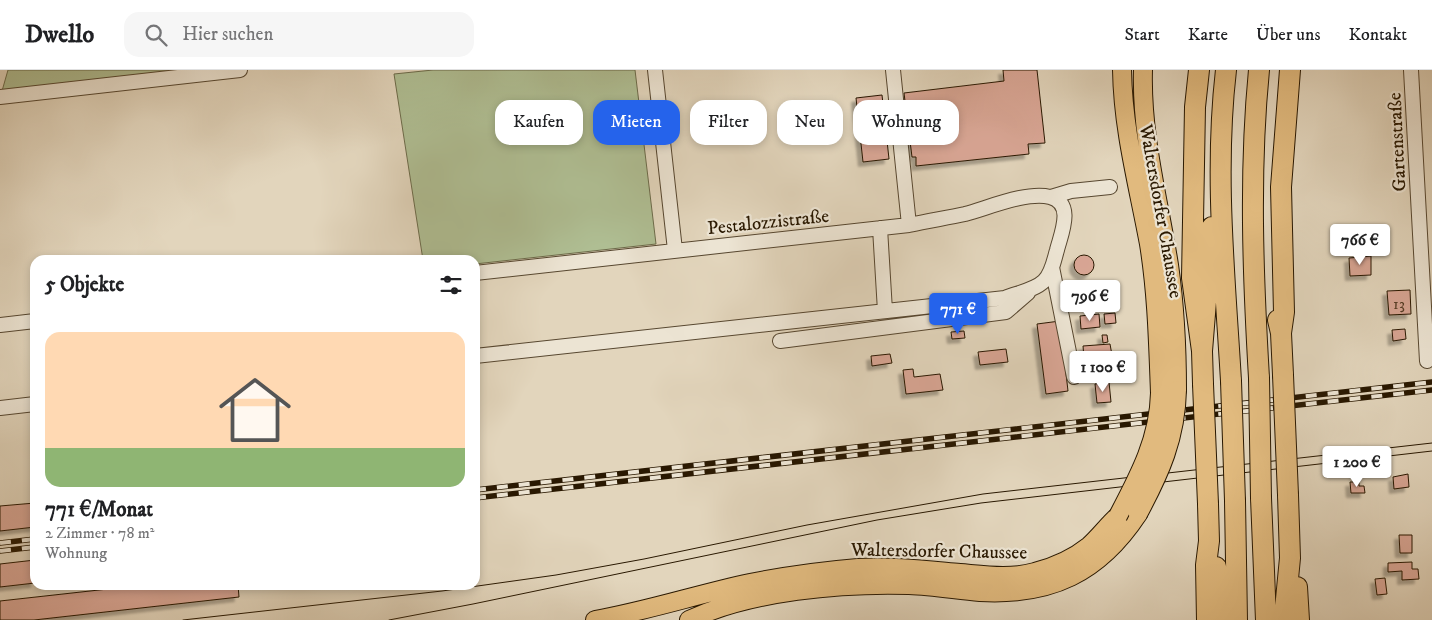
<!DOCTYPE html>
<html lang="de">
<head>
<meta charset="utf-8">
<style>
  :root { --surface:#fff; --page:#f6f6f6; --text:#202124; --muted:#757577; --line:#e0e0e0; --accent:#2563eb }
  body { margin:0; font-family:"IM FELL DW Pica",serif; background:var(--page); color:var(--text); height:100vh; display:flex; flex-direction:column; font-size:19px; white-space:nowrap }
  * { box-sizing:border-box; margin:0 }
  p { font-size:16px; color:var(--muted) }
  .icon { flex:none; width:28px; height:28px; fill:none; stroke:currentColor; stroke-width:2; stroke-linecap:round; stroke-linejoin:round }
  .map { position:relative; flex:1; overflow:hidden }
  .details { position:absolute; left:30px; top:185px; width:450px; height:335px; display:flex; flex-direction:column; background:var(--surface); border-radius:15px; box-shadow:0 2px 8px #0003 }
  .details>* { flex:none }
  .hud { position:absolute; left:495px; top:30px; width:475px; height:45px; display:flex; gap:10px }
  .price { position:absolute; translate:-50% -42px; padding:0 11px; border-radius:5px; background:#fff; color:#222; font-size:16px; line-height:32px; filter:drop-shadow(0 1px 2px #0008) }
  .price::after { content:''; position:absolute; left:50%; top:30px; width:15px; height:11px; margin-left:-8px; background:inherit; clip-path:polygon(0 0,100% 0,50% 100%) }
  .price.active { background:var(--accent); color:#fff }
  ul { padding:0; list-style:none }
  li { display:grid; align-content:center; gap:10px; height:265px; padding:0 15px }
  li+li { border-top:1px solid var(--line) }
  li span { display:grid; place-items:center; height:155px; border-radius:15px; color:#555 }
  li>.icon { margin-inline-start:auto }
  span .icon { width:90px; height:90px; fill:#fffc; stroke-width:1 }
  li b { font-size:21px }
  h2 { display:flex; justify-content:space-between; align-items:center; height:60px; padding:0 15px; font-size:21px }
  .pill { padding:0 18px; border-radius:15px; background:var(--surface); box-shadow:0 2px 8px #0003; font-size:18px; line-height:45px }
  .pill.active { background:var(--accent); color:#fff }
  header { display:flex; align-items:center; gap:30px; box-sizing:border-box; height:70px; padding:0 25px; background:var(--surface); border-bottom:1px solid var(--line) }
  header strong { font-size:24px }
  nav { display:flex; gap:28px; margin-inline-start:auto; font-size:18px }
  .search { width:350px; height:45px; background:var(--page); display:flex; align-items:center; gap:12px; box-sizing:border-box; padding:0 18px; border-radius:15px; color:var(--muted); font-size:19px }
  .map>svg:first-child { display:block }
</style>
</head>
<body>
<header>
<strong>Dwello</strong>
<div class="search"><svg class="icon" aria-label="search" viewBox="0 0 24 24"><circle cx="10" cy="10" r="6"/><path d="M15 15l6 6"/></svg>Hier suchen</div>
<nav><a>Start</a><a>Karte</a><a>Über uns</a><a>Kontakt</a></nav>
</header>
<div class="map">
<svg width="1432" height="550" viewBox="0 0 1432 550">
  <defs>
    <filter id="shadow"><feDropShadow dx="-4.5" dy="4.5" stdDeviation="1" flood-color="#0004"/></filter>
  </defs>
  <rect width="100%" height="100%" fill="#e2d5bc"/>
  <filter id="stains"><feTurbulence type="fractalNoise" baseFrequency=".004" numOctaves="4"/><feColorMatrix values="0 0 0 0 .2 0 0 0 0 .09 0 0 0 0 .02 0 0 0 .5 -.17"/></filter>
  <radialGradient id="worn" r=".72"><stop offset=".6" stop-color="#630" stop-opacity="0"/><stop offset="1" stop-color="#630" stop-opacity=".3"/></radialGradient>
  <!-- green -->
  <path fill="#afbe93" stroke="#6c6b4a" d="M8,0H190L2,21Z
    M433,0H635L656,174L475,194V190H423L394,4Z"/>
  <!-- building -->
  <path fill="#d9a695" stroke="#291801" filter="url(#shadow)" d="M1003,0H1037L1045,73L1028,74L1029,84L916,96V87H912L904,23L1004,11Z
    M882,25L889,89L863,92L856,28Z
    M1074 195a10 10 0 1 1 20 0a10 10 0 1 1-20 0Z
    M1371,186V205L1350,206L1349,188Z
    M1410,220L1411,244L1389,245L1387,221Z
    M1115,243L1116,253L1105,254L1104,244Z
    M1099,244L1100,257L1081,259L1080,246Z
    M1060,251L1068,321L1046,324L1037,254Z
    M1405,259L1406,269L1393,271L1392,260Z
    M964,261L965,268L952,269L951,262Z
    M1102,265H1107L1108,272L1103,273Z
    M1110,274L1112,285L1084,288L1083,276Z
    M1006,279L1008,292L980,295L978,282Z
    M890,284L892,293L872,296L871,286Z
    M913,299L914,307L940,304L943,320L906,324L903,300Z
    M1109,312L1111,332L1097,333L1095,314Z
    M1408,404L1409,417L1394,419L1393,407Z
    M1350,412H1359V416H1364L1365,423H1351Z
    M35,433V457L0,461V436Z
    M1399,465H1412V483H1400Z
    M35,490V513L0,517V494Z
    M1412,492V499H1418L1419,509L1402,510V501L1388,502V493Z
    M1385,508L1387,524L1377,525L1375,509Z
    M144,515H238L239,527L34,550H0V531Z"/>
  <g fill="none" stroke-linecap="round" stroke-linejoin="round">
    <!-- minor casing -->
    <g stroke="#574730" stroke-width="16">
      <path id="minor" d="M655,0L675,180
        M893,0L909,155
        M1411,0L1427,291
        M0,27L240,0
        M1051,127L1071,121L1110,117
        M880,158L885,241
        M1052,197L1074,307
        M475,203L909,155C927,151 946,148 965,144C988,138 1027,121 1050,127C1075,133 1061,164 1057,180C1054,190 1052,203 1044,211C1035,220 1017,223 1005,228L475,286
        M0,255L35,251
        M780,271L1006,242L1028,223
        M0,338L35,334"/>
    </g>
    <!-- major casing -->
    <g stroke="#291801" stroke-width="20">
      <path id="major" d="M1122,0C1123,60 1138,115 1149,174C1157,224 1158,272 1160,323
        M1143,0C1141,66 1159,131 1169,195C1175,237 1177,279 1177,320
        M595,550C647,541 698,524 750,513C786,506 822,501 858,498C892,496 926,500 960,503C984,505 1011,509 1035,502C1054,497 1074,488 1089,476C1099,467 1108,455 1118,446
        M689,550C751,521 841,513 909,515C933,516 957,520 980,522C1051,526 1099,503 1138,444"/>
    </g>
    <!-- highway casing -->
    <g stroke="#291801" stroke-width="22">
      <path id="highway" d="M1199,0L1195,37L1192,208L1202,281
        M1226,0C1214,103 1225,208 1231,311
        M1259,0C1249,102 1253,206 1259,308
        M1278,250L1281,263L1283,305
        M1281,263L1284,242L1281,117L1290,0
        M1203,314L1202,281L1212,157
        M1261,428L1266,550
        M1235,431L1237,550
        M1216,497L1226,550
        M1297,517L1299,550
        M1207,550L1206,495L1209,471L1208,434
        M1284,550L1290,488L1288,425"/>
    </g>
    <!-- minor -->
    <use href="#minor" stroke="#ece4d3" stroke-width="14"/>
    <!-- major -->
    <use href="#major" stroke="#e1ba7e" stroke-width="18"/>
    <!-- highway -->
    <use href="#highway" stroke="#e1ba7e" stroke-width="20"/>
    <!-- tram -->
    <path stroke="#291801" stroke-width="1" d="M183,550L442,521L556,505L644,489L807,455L983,424L1432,373
      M389,550L473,534L877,450L981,433L1432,381"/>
    <!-- rail casing -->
    <g stroke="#291801" stroke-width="5.5">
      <path id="rail" d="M475,420L1432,312
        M475,428L1432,320
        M0,473L35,469
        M0,481L35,477"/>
    </g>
    <!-- rail -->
    <use href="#rail" stroke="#ece4d3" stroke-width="4" stroke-dasharray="11" stroke-linecap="butt"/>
    <!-- major-bridge casing -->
    <g stroke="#291801" stroke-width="20" stroke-linecap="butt">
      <path id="major-bridge" d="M1138,444C1160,403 1176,368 1177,320
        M1118,446C1139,406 1159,369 1160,323"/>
    </g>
    <!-- highway-bridge casing -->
    <g stroke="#291801" stroke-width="22" stroke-linecap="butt">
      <path id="highway-bridge" d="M1283,305L1288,425
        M1259,308L1261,428
        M1231,311L1235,431
        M1203,314L1208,434"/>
    </g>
    <!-- major-bridge -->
    <use href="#major-bridge" stroke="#e1ba7e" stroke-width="18"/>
    <!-- highway-bridge -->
    <use href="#highway-bridge" stroke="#e1ba7e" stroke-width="20"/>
  </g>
  <g text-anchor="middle" stroke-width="4.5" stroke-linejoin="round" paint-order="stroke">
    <!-- number labels -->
    <g font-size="16" fill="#553c26">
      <text x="1399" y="239">13</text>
    </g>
    <!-- street labels -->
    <g font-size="19" fill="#291801" stroke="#ece4d3">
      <text transform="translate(1396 72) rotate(-93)" y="7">Gartenstraße</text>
      <text transform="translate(1162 141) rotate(80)" y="7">Waltersdorfer Chaussee</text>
      <text transform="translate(768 151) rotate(-6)" y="7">Pestalozzistraße</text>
      <text transform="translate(939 480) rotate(1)" y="7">Waltersdorfer Chaussee</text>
    </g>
  </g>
  <rect width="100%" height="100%" filter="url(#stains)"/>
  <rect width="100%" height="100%" fill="url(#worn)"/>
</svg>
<b class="price" style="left:1360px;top:196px">766 €</b>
<b class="price" style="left:1090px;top:252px">796 €</b>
<b class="price active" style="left:958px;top:265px">771 €</b>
<b class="price" style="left:1103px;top:323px">1 100 €</b>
<b class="price" style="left:1357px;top:418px">1 200 €</b>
<div class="hud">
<a class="pill">Kaufen</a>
<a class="pill active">Mieten</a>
<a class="pill">Filter</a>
<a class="pill">Neu</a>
<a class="pill">Wohnung</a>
</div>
<section class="details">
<h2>5 Objekte<svg class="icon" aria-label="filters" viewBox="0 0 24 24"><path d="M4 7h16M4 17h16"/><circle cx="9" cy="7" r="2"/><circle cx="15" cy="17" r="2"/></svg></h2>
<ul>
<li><span style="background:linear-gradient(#ffd9b3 75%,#8fb573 0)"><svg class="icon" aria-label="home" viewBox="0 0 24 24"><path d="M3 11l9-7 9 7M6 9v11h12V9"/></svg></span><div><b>771 €/Monat</b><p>2 Zimmer · 78 m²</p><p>Wohnung</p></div></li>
</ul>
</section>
</div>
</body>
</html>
